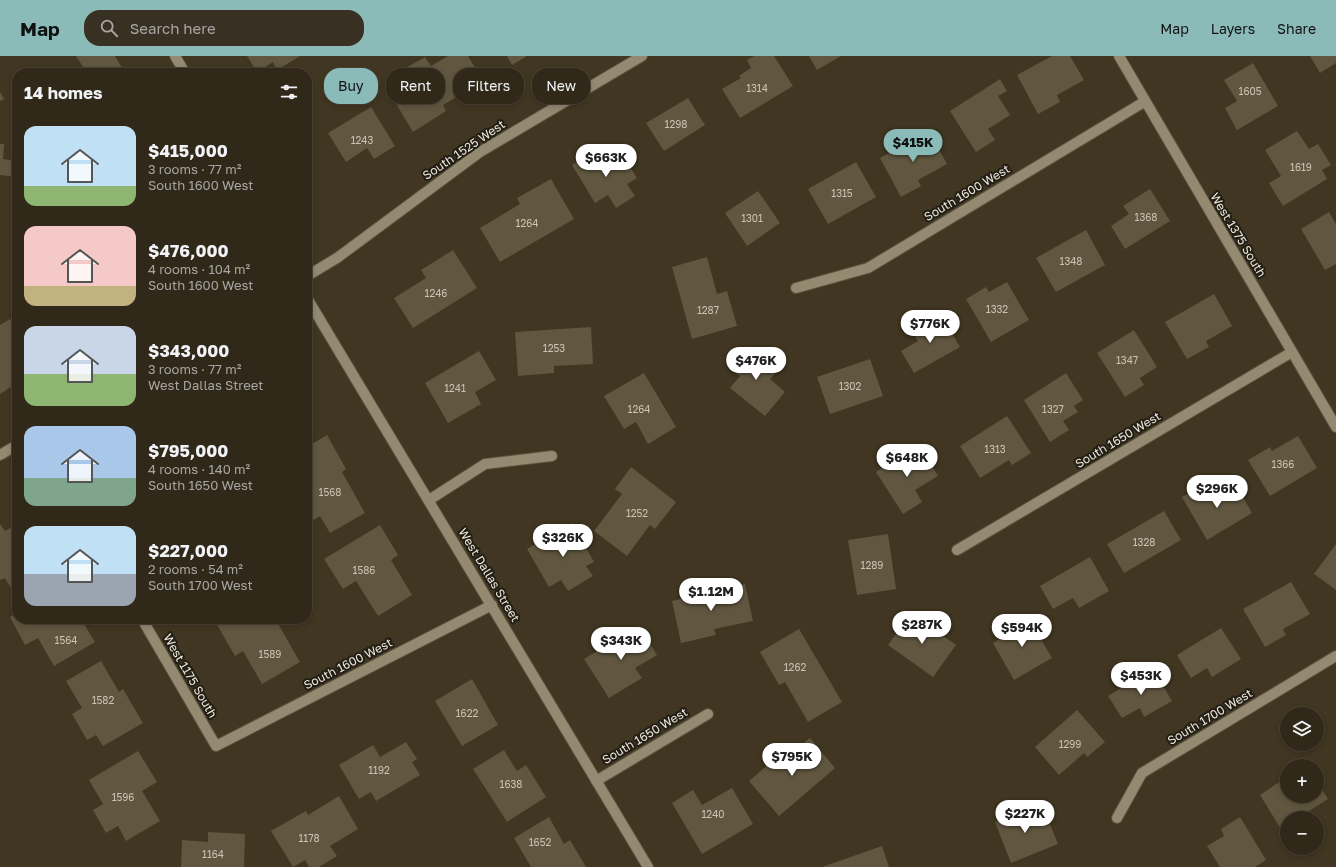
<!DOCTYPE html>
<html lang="en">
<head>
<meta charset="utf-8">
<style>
  :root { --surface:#302819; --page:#383022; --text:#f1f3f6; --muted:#a8a6a2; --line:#4b4438; --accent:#8bbbb9 }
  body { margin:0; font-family:"Golos Text",sans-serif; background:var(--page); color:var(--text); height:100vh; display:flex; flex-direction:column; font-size:15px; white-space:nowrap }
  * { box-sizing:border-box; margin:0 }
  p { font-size:13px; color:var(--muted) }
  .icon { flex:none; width:22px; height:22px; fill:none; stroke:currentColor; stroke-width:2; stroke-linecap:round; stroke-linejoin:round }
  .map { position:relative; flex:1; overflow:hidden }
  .details { position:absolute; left:12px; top:12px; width:300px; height:556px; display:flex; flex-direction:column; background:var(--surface); border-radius:16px; box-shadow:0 2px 6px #0003,0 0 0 1px var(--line) }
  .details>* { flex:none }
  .guide { position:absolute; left:324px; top:12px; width:380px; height:36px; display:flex; gap:8px }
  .buttons { position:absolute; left:1280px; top:651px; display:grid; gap:8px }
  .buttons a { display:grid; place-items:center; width:44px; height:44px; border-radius:50%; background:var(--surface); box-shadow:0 2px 6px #0003,0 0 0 1px var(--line); font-size:20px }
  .price { position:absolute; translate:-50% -34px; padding:0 9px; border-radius:14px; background:#fff; color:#222; font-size:13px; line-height:26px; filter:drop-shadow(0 1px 2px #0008) }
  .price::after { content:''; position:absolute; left:50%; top:24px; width:12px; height:9px; margin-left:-6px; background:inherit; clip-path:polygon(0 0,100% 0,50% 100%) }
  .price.selected { background:var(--accent); color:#111 }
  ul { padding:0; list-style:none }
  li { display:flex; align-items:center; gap:12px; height:100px; padding:0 12px }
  li span { display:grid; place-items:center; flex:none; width:112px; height:80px; border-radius:12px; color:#555 }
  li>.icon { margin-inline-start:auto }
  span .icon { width:48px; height:48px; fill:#fffc; stroke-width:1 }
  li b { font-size:17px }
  h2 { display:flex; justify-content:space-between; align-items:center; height:48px; padding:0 12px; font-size:17px }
  .tag { padding:0 14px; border-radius:16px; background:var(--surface); box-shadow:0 2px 6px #0003,0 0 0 1px var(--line); font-size:14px; line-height:36px }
  .tag.selected { background:var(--accent); color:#111 }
  header { display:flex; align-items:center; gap:24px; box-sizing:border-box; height:56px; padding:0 20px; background:var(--accent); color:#111 }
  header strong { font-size:19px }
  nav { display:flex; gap:22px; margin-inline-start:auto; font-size:14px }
  .search { width:280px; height:36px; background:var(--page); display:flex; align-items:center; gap:10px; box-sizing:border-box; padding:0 14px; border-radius:16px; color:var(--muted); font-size:15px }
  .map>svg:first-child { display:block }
</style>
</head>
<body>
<header>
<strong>Map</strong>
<div class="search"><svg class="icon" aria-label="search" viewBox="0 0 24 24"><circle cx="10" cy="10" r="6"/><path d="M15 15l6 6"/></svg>Search here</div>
<nav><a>Map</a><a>Layers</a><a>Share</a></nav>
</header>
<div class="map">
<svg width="1336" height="811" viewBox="0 0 1336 811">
  <rect width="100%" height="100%" fill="#403621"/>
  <!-- building -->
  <path fill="#615740" d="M76,0H115L125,17H87Z
    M247,0H300L277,14L273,6L257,16Z
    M448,0H468L483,25L443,49L446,55L413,76L389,36L408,25L402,14L425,1L431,10Z
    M507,0H527L512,9Z
    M754,0H774L793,30L740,62L722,33L741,22L739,20L751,12L747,4Z
    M809,0H841L817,14Z
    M1052,0H1070L1084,24L1057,39L1060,46L1038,58L1017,19Z
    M1310,0H1336V7L1320,17Z
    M1253,7L1278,50L1237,74L1225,52L1237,45L1224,24Z
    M1000,23L1007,35L998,40L1010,59L988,73L995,84L976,96L950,55Z
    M0,36L4,43L0,45Z
    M688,42L705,69L664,95L646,67Z
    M371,51L395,90L374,103L367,92L346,106L328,77Z
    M929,75L947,108L918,124L921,130L901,141L880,102Z
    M1297,75L1309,93L1318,88L1331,109L1322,114L1327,123L1283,150L1269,127L1281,120L1265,94Z
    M0,88H4L3,103L17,105V121L0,119Z
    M593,95L600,107L620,95L637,122L627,128L635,140L616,152L608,139L595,147L572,109Z
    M856,106L876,141L828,168L808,133Z
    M551,123L574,163L500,206L480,172L520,148L517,142Z
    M1150,133L1170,165L1125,193L1111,170L1129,158L1123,150Z
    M758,135L780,167L747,190L725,157Z
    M1329,156L1336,168V208L1325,214L1301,173Z
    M1086,174L1105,209L1056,236L1036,202Z
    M453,194L477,232L413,272L394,242L426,222L421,214Z
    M707,201L717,238L727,235L737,270L692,283L672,211Z
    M1007,226L1029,264L991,286L966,243L986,231L989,236Z
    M1214,238L1232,270L1206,285L1209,291L1187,303L1165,266Z
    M941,259L960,291L914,317L901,295L918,285L912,275Z
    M10,263L17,273V327L0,338V269Z
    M591,271L593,308L554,310V317L518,320L515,276Z
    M1134,274L1157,311L1140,322L1144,329L1125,341L1097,297Z
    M749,290L778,314L770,323L785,336L765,360L730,332L740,320L730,312Z
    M479,295L496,324L475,336L481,348L448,367L425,327Z
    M870,303L883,340L830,358L817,321Z
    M644,317L676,371L648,388L636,366L624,373L604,340Z
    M1066,317L1083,344L1074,350L1078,356L1063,365L1069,374L1050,386L1024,344Z
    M1007,360L1031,397L1012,409L1009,404L980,422L960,390Z
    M327,379L346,413L342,416L365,457L330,477L320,460L310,466L307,461V391Z
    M1298,380L1317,412L1270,440L1248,404L1270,391L1272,395Z
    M919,389L938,420L915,434L922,446L903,458L876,416Z
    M631,411L676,446L655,473L650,469L627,500L594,475L622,438L615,433Z
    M1235,427L1252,457L1207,484L1182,441L1204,429L1210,441Z
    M1164,455L1181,484L1124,517L1107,488Z
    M572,467L594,506L586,510L593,520L568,535L561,524L549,531L527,493Z
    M0,468L5,475L17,468V529L11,532L5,522L0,524Z
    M380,469L398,499L391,504L412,539L378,560L356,525L343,533L324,503Z
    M888,478L896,533L857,539L848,484Z
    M1336,488V534L1314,518Z
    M1090,501L1109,535L1079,552L1073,542L1053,553L1040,530Z
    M1291,526L1310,558L1283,573L1286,579L1265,591L1243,553Z
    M745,528L753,565L714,573L716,579L681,587L672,545Z
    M17,557V563H81L95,586L54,610L38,582L25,589L10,561Z
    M911,557L956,589L933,621L888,589Z
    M1026,558L1052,602L1014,624L993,587L1010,577L1006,570Z
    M223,563H281L277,566L300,606L262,628L243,595L235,600L216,567Z
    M639,570L657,599L635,612L642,622L609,642L584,603Z
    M1221,572L1241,603L1212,621L1207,612L1191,622L1177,599Z
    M799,573L842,646L808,666L785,626L779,629L760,596Z
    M101,605L119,636L123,633L143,667L103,690L96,679L87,684L72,658L82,652L66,625Z
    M1153,613L1172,645L1144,661L1140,652L1122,662L1108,640Z
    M472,623L498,669L462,690L435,645Z
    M1077,654L1105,686L1087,701L1084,697L1059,719L1035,691Z
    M810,682L835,712L779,760L749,725L769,708L772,712Z
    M406,686L417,703L412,706L420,719L376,745L371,736L359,743L339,709L373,689L380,701Z
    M504,694L517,715L526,709L546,741L507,766L473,713Z
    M138,695L157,726L142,735L160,765L126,785L118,770L106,777L93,754L103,748L89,724Z
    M1287,721V740H1317V726L1328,743L1298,762H1287V769L1281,773L1260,739Z
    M732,732L753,768L702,798L672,747L693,734L702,749Z
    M339,740L358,773L330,790L337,800L319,811H309L305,804L293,811L271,775L306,755L308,759Z
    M1036,749L1045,770L1050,768L1058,788L1011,807L995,766Z
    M549,761L564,788L570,784L586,811H531L514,782Z
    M1240,761L1266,804L1255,811H1220L1207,790L1224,780L1221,773Z
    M208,776L245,778L244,811H181L182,784L208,786Z
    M882,790L889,811H822Z"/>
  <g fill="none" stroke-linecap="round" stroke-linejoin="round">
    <!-- street casing -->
    <g stroke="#5a533f" stroke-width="12">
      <path id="street" d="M175,0L185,17
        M1119,0L1336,371
        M307,220L337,202L480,96L642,0
        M796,232L868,212L1144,46
        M307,242L648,811
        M0,399L17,389
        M429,444L485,408L552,400
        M957,494L1292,296
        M142,563L216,690L492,549
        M596,725L708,658
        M1117,762L1142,717L1336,600"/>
    </g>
    <!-- street -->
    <use href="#street" stroke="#948971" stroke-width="10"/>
  </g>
  <g text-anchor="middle" stroke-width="4" stroke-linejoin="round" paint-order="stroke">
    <!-- number labels -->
    <g font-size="10" fill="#cac4b4">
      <text x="757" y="36">1314</text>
      <text x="1250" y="39">1605</text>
      <text x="676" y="72">1298</text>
      <text x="362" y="88">1243</text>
      <text x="1301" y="115">1619</text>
      <text x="842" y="141">1315</text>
      <text x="1146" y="165">1368</text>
      <text x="752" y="166">1301</text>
      <text x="527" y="171">1264</text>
      <text x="1071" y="209">1348</text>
      <text x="436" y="241">1246</text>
      <text x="997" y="257">1332</text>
      <text x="708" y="258">1287</text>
      <text x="554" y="296">1253</text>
      <text x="1127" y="308">1347</text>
      <text x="850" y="334">1302</text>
      <text x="455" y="336">1241</text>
      <text x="639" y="357">1264</text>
      <text x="1053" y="357">1327</text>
      <text x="995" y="397">1313</text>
      <text x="1283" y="412">1366</text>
      <text x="330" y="440">1568</text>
      <text x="637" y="461">1252</text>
      <text x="1144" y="490">1328</text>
      <text x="872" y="513">1289</text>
      <text x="364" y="518">1586</text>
      <text x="66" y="588">1564</text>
      <text x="270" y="602">1589</text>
      <text x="795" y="615">1262</text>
      <text x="103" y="648">1582</text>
      <text x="467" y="661">1622</text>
      <text x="1070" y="692">1299</text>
      <text x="379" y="718">1192</text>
      <text x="511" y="732">1638</text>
      <text x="123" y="745">1596</text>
      <text x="713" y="762">1240</text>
      <text x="309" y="786">1178</text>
      <text x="540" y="790">1652</text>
      <text x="213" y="802">1164</text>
    </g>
    <!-- street labels -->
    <g font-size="12" fill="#ede8da" stroke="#231e15">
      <text transform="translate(464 94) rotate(-34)" y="4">South 1525 West</text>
      <text transform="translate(967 137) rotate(-31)" y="4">South 1600 West</text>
      <text transform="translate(1238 179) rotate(59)" y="4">West 1375 South</text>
      <text transform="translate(1118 384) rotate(-31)" y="4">South 1650 West</text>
      <text transform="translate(489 519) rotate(59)" y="4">West Dallas Street</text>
      <text transform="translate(348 608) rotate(-27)" y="4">South 1600 West</text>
      <text transform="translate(190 620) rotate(60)" y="4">West 1175 South</text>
      <text transform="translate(1210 661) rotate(-31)" y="4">South 1700 West</text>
      <text transform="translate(645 680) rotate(-31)" y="4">South 1650 West</text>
    </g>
  </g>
</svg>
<div class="buttons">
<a><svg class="icon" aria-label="layers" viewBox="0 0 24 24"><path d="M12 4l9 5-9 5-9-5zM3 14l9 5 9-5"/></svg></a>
<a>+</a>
<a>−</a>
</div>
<b class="price selected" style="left:913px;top:107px">$415K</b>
<b class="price" style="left:606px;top:122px">$663K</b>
<b class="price" style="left:930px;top:288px">$776K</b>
<b class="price" style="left:756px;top:325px">$476K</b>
<b class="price" style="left:907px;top:422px">$648K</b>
<b class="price" style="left:1217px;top:453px">$296K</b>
<b class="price" style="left:563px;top:502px">$326K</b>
<b class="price" style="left:711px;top:556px">$1.12M</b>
<b class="price" style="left:922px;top:589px">$287K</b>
<b class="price" style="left:1022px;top:592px">$594K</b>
<b class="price" style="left:621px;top:605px">$343K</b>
<b class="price" style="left:1141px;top:640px">$453K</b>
<b class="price" style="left:792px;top:721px">$795K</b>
<b class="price" style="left:1025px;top:778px">$227K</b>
<div class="guide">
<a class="tag selected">Buy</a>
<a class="tag">Rent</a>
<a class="tag">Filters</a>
<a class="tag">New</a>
</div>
<section class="details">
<h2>14 homes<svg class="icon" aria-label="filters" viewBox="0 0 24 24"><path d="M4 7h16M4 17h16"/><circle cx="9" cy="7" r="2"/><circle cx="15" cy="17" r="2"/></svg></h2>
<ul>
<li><span style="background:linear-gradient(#bfe0f5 75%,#8fb573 0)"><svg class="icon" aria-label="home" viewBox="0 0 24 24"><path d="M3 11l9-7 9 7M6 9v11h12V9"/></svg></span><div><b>$415,000</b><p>3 rooms · 77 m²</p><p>South 1600 West</p></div></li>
<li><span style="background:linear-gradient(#f6c9c9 75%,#c2b280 0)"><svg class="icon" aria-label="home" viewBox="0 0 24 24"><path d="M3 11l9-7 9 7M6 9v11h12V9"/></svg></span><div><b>$476,000</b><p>4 rooms · 104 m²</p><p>South 1600 West</p></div></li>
<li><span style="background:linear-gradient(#c9d6e8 60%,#8fb573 0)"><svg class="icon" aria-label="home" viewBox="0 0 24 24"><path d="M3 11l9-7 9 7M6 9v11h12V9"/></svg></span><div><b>$343,000</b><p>3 rooms · 77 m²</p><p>West Dallas Street</p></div></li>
<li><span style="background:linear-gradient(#a9c7e8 65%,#7fa58c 0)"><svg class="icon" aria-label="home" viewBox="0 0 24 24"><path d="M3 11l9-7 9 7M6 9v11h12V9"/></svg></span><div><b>$795,000</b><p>4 rooms · 140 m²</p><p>South 1650 West</p></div></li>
<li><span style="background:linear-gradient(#bfe0f5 60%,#9aa5b1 0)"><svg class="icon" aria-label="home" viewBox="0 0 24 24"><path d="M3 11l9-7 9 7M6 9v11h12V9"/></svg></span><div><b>$227,000</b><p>2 rooms · 54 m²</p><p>South 1700 West</p></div></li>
</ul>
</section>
</div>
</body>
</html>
